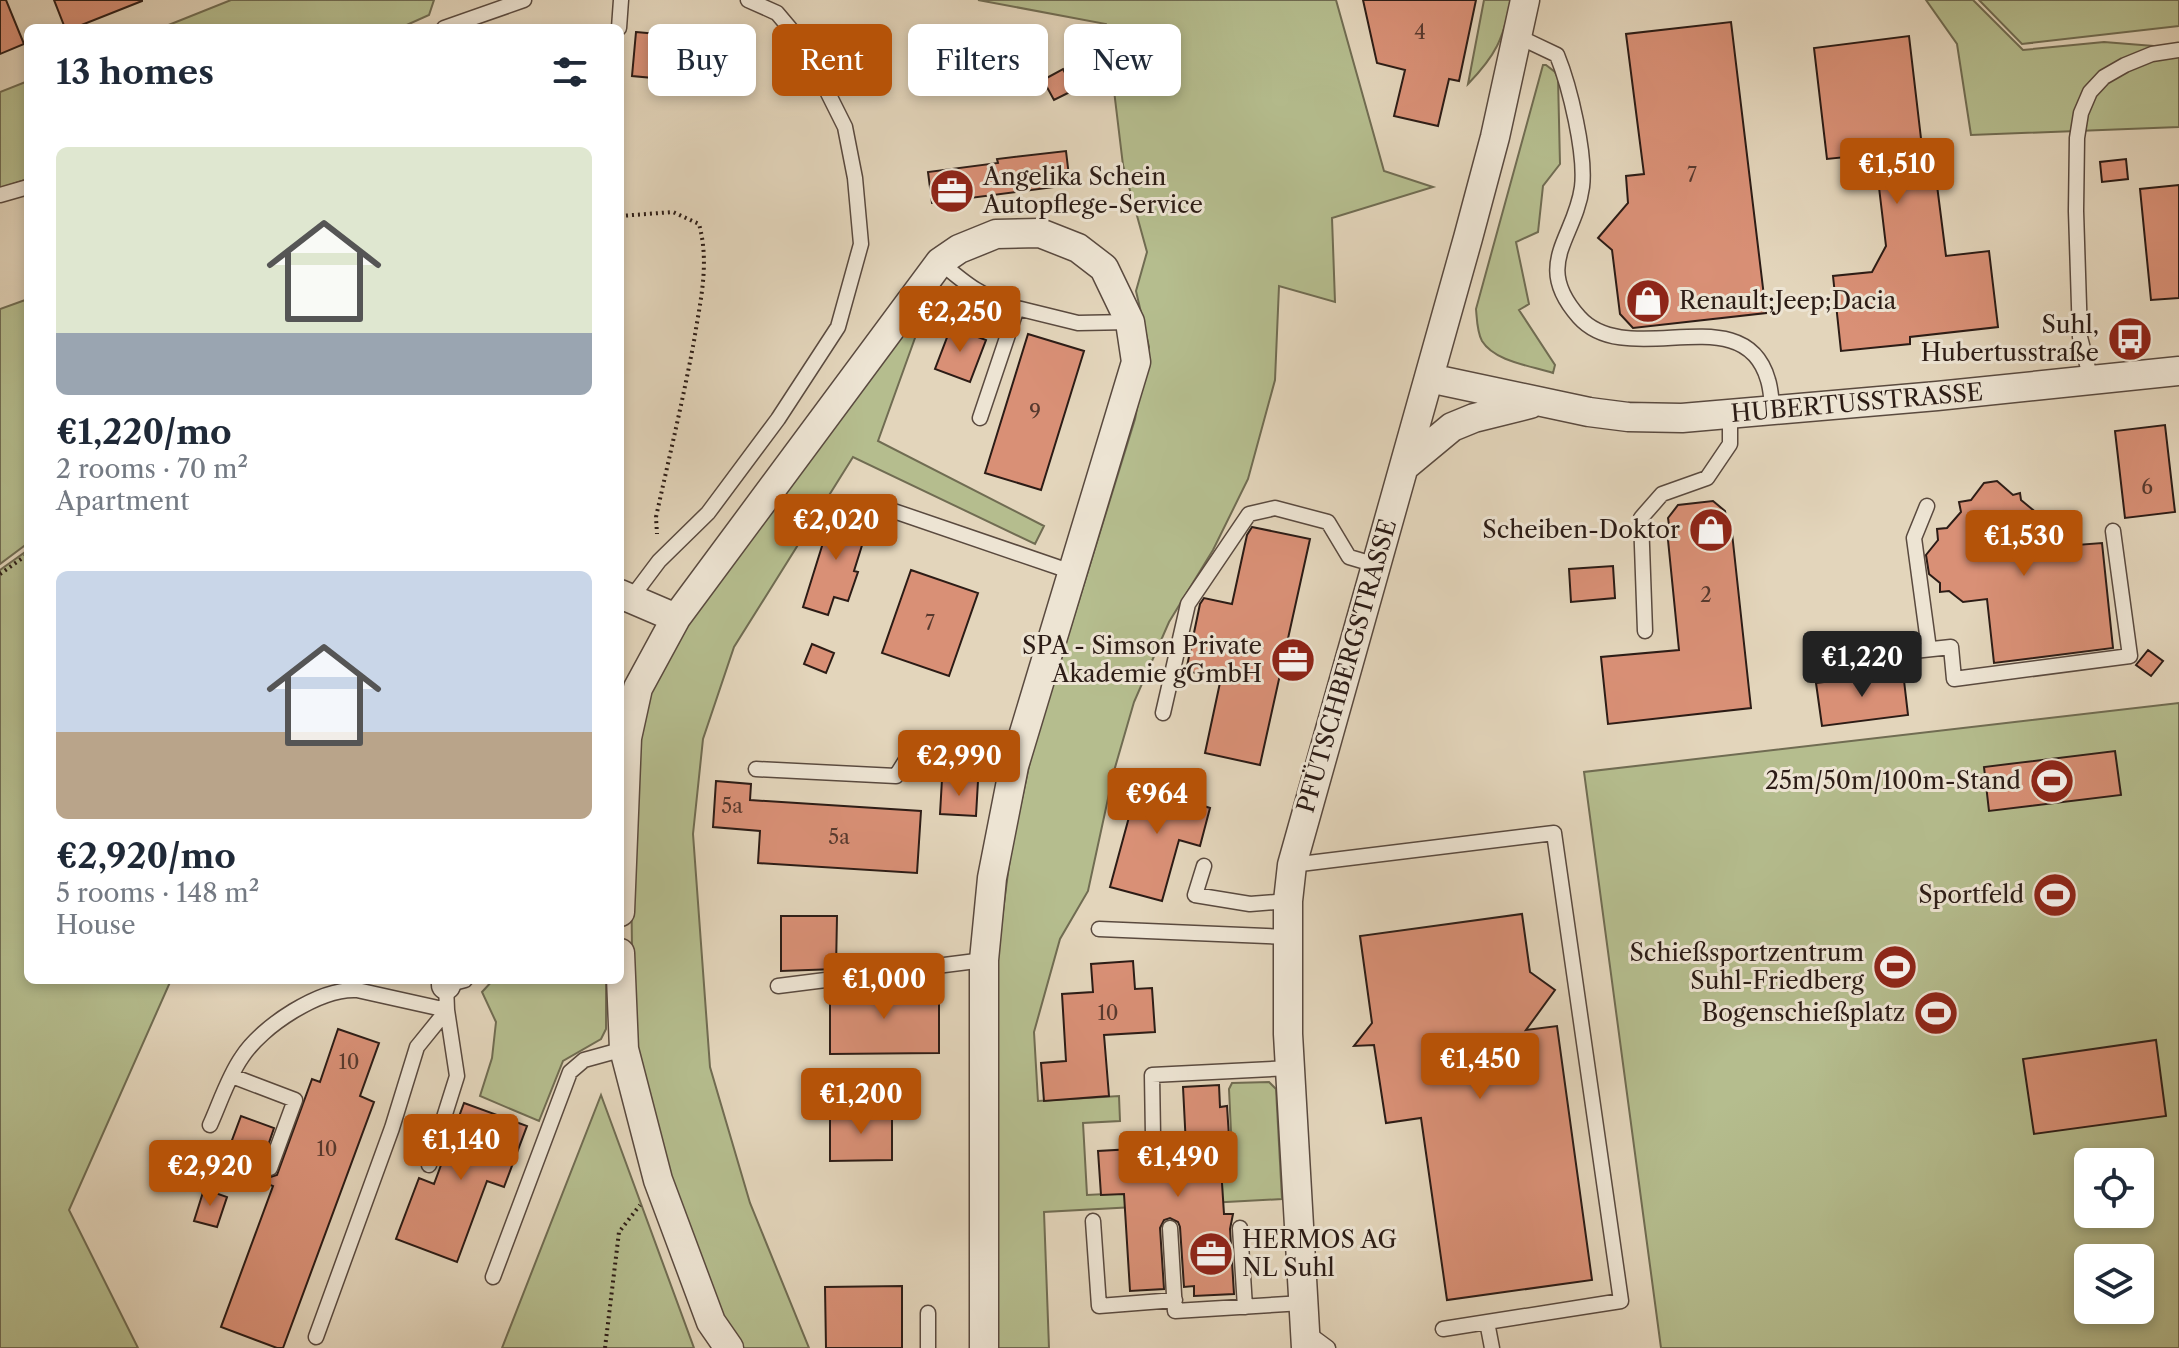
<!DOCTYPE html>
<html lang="en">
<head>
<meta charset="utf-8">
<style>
  :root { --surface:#fff; --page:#f2f2f3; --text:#1f2937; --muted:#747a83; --accent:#b45309 }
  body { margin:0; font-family:"Libre Caslon Text",serif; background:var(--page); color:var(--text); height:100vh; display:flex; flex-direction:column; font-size:30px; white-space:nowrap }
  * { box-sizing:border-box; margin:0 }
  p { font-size:26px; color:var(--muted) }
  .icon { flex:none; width:44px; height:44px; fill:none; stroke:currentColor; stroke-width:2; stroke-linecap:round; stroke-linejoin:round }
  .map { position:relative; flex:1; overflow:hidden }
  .details { position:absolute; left:24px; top:24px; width:600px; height:960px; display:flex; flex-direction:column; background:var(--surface); border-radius:12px; box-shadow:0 4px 12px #0003 }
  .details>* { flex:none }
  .guide { position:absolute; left:648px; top:24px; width:760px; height:72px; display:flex; gap:16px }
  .buttons { position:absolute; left:2074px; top:1148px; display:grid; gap:16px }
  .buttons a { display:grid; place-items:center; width:80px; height:80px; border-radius:12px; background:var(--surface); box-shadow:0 4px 12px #0003; font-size:40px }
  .price { position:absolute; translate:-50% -68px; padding:0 18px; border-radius:8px; background:var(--accent); color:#fff; font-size:26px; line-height:52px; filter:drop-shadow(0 2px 4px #0008) }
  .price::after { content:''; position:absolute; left:50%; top:48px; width:24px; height:18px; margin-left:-12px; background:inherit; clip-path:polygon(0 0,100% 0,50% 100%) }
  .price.selected { background:#222; color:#fff }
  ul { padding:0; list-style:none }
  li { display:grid; align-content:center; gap:16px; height:424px; padding:0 32px }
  li span { display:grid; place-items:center; height:248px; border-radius:12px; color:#555 }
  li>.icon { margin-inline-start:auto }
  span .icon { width:144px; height:144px; fill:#fffc; stroke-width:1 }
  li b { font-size:34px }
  h2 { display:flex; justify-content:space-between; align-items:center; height:96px; padding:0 32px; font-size:34px }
  .tag { padding:0 28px; border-radius:12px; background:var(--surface); box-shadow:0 4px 12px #0003; font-size:28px; line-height:72px }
  .tag.selected { background:var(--accent); color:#fff }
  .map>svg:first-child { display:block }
</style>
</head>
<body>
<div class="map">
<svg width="2179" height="1348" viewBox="0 0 2179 1348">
  <rect width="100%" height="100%" fill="#e3d5bb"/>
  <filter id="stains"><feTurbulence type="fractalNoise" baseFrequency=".0025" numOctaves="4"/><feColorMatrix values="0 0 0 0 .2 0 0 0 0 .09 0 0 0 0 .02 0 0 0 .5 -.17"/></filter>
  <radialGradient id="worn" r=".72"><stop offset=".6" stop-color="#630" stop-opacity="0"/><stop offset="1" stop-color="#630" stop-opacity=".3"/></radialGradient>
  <!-- green -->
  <path fill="#b5bd8e" stroke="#706c52" stroke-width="2" fill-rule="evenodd" d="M231,0H434L429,15L400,28H161Z
    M978,0H1336L1384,171L1433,187L1332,218L1335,302L1279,286L1275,380L1248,479L1213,550L1169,622L1134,702L1114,771L1088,891L1060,939L1034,1032L1038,1101L1119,1096L1120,1121L1083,1123L1087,1195L1221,1188L1220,1154L1232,1153L1229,1089L1232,1083L1269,1082L1276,1089L1282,1199L1044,1212L1049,1348H997L992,1106L998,949L1011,850L1032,752L1135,419L1149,347L1136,291L1147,252L1123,165L1106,24Z
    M1484,0H1512C1502,40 1497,54 1468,84Z
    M1926,0H1973L2023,50L2104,42L2179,48V127L1971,135L1957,44Z
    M1979,0H2179V26L2022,44Z
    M1543,65H1546L1555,72L1558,78L1560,164L1543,186L1538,232L1516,242L1529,304L1519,310L1555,365L1553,373C1532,366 1495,362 1482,341C1477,332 1477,320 1476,309Z
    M28,81V179L0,188V92Z
    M28,299V543L0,564V309Z
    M929,299L878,441L1044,526L1035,544L853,457L734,647L703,739L693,834L710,1067L750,1203L809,1348H740L721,1316L675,1193L633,1042L630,768L648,688L692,612Z
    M28,550V980H171L69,1210L138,1348H0V570Z
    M2179,703V1348H1661L1584,772ZM2088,1162H2140V1214H2088ZM2088,1258H2140V1310H2088Z
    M493,980H606V1029L601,1039L563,1061L539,1121L480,1096L492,1058L496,1022L482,992Z
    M601,1095L694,1348H502Z"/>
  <!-- building -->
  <path fill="#d99076" stroke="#2c1c16" stroke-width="2" d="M0,0H6L24,44L0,54Z
    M54,0H142V1L74,28H65Z
    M1363,0H1476L1459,81L1449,79L1438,126L1394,116L1405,70L1377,63Z
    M1731,22L1766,313L1633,328L1620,314L1612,250L1598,238L1628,203L1626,176L1644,174L1626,34Z
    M636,32L745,42L740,86L632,76Z
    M1909,36L1922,147L1932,146L1946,256L1989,251L1998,327L1910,337V344L1841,351L1833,276L1872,272L1886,246L1875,154L1827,159L1814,48Z
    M1063,69L1074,90L1054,100L1043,80Z
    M1066,151L1070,185L932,203L928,172L998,163L997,159Z
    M2126,159L2128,179L2102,182L2100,162Z
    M2179,185V298L2151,300L2140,189Z
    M951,327L986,340L970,382L935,369Z
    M1028,334L1084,351L1041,490L985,473Z
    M2165,425L2175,512L2125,518L2115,431Z
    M1997,481L2013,495L2020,493L2021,500L2038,514L2048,512L2049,522L2062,532L2064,546L2102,543L2113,648L1994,663L1987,599L1963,602L1949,591L1940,592V583L1929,574L1926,555L1938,540L1937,529L1947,528L1961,512L1959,502L1971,500L1984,483Z
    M1713,501L1725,511L1729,534L1732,533L1751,708L1608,724L1601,657L1679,650L1668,540H1671L1668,518L1678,505Z
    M835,508L848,517L869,523L854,571L858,572L848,601L834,597L828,615L803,607L827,530L820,528Z
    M1252,527L1310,539L1260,765L1205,753L1221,678L1186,671L1200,604L1204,598L1232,604L1247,535Z
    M1613,566L1615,598L1571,602L1569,569Z
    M911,570L978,593L949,676L882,653Z
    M812,644L834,653L826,673L804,664Z
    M2148,650L2163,661L2151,676L2136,665Z
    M1903,672L1908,715L1822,726L1816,683Z
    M2115,751L2121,795L1989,811L1984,767Z
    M1141,773L1192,787L1188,801L1210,808L1200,846L1179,840L1162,901L1110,887Z
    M942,779L978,781L976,816L940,814Z
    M716,781L751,784L750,800L921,811L917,873L758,863L760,831L713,827Z
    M1522,914L1530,972L1555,990L1526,1030L1557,1026L1592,1280L1447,1300L1421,1118L1386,1123L1374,1045L1354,1046L1372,1023L1360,936Z
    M781,916H837L836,969L781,971Z
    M1133,961L1135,989L1152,988L1155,1032L1104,1035L1109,1096L1044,1101L1041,1063L1066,1061L1062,994L1093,992L1091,964Z
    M830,989H939V1053L830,1054Z
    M338,1029L379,1043L360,1096L374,1102L283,1348H277L221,1327L273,1186L222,1167L241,1116L274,1128L260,1169L267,1178L277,1175L312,1079L320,1082Z
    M2156,1040L2166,1116L2034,1134L2023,1059Z
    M1219,1085L1220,1107L1227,1106L1230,1152H1220L1224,1214H1233L1230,1229L1234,1294L1194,1296V1286L1184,1287L1180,1227L1178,1222L1170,1218L1164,1220L1160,1228L1164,1289L1130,1291L1124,1194L1101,1195L1098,1151L1186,1146L1183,1087Z
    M464,1103L527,1126L504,1187L487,1181L457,1262L396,1239L419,1178L434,1184Z
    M830,1111H892V1160L830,1161Z
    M204,1189L227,1197L217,1227L194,1221Z
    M902,1286V1348H826L825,1287Z"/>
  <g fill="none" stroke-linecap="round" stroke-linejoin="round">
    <!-- lane casing -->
    <g stroke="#5a4a3f" stroke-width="17">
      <path id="lane" d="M444,28L524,0
        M619,28L621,0
        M1519,37L1557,55C1570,87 1586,154 1582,187C1575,239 1532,264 1579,317C1628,372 1744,295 1768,380C1771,389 1771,400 1773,410
        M0,195L28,187
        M940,262C968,286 981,296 1017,308
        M2091,380L2080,337L2076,211L2077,138L2081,113L2090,92L2104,77L2125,65L2152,54L2179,50
        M980,418L1017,308L1078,323L1130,322
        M879,506L1072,572
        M1927,506L1914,538L1929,649
        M632,597L659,561L708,513L778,419L838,327L861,244L855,178L845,127L804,45L777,13L748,0
        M1645,631L1641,518L1662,494L1707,478L1730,444V414
        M1824,656L1858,657L1951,647L1954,679L2130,656L2113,531
        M1163,713L1188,604L1249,514L1275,508L1328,522L1349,557L1376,565
        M756,769L896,776L914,747L1014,766
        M1292,865L1554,833L1621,1301L1443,1329
        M1204,866L1195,895L1250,904L1288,901
        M1099,929L1288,937
        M778,986L984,960
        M232,1076L295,1100L270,1168
        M210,1125C220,1103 228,1077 242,1057C262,1026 320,988 357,990L447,1010L457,1076L429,1165
        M1153,1136L1152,1075L1290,1068
        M1093,1221L1099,1306L1175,1300
        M1170,1228L1175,1311L1303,1303
        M1240,1228L1245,1307
        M493,1277L570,1072L584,1060L624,1049
        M928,1313V1348
        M1487,1322L1492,1348
        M1305,1331L1328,1348
        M316,1337L392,1128L417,1047L447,1010L446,985L465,980"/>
    </g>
    <!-- street casing -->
    <g stroke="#5a4a3f" stroke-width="31">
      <path id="street" d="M1429,378L1589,412L1628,417L1682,418L1937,396L2179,371
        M1405,466L1452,427L1474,418L1530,404
        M620,594L676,618
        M620,912L627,738L638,688L676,618L940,262L959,249L996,234L1040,233L1078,248L1104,268L1130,322L1136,362L1014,766L992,878L984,960V1348
        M620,953L624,1049L658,1180L711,1322L729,1348
        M446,980V985
        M1306,1348L1288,1034V901L1292,865L1468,238L1495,137L1525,0"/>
    </g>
    <!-- path -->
    <path stroke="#2c1c16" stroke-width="4" stroke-dasharray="2 4" stroke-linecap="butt" d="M620,216L673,212L699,224C710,264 700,302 694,341C683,400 669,458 656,517L657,534
      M0,574L28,554
      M605,1348L619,1232L640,1205"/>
    <!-- lane -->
    <use href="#lane" stroke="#ede4d3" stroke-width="14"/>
    <!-- street -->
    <use href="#street" stroke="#ede4d3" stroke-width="28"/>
  </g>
  <!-- icons -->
  <defs>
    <g id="office-disc" transform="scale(2.3)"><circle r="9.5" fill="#8f2418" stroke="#ede4d3"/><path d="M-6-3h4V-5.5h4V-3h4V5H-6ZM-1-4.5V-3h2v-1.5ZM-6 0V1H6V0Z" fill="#fff"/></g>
    <g id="shop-disc" transform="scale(2.3)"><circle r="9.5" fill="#8f2418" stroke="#ede4d3"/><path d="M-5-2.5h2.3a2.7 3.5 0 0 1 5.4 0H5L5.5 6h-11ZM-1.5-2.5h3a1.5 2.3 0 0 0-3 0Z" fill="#fff"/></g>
    <g id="bus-disc" transform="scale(2.3)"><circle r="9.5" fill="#8f2418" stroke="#ede4d3"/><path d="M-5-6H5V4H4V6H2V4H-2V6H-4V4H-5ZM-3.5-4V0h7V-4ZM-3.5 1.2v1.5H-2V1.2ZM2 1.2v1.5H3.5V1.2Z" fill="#fff"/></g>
    <g id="stadium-disc" transform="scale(2.3)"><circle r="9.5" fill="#8f2418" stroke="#ede4d3"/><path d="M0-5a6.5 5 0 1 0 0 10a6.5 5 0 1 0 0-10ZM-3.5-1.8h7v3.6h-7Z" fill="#fff"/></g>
  </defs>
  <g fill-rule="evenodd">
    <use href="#office-disc" x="952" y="191"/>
    <use href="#shop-disc" x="1648" y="301"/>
    <use href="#bus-disc" x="2130" y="339"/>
    <use href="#shop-disc" x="1711" y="530"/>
    <use href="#office-disc" x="1293" y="660"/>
    <use href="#stadium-disc" x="2052" y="781"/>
    <use href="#stadium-disc" x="2055" y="895"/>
    <use href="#stadium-disc" x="1895" y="967"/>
    <use href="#stadium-disc" x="1936" y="1013"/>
    <use href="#office-disc" x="1211" y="1254"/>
  </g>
  <g text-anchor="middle" stroke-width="6" stroke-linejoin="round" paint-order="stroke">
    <!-- number labels -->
    <g font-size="20" fill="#57392e">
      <text x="1420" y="39">4</text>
      <text x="1692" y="182">7</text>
      <text x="1035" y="419">9</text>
      <text x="2147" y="494">6</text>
      <text x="1706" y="602">2</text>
      <text x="930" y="630">7</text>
      <text x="732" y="813">5a</text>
      <text x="839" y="844">5a</text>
      <text x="1108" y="1020">10</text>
      <text x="349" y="1069">10</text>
      <text x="327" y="1156">10</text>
    </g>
    <!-- poi labels -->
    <g font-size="24" fill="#2c1c16" stroke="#ede4d3" text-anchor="end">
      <text x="983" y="185" text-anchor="start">Angelika Schein<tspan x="983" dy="28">Autopflege-Service</tspan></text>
      <text x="1679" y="309" text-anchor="start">Renault;Jeep;Dacia</text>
      <text x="2099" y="333">Suhl,<tspan x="2099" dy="28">Hubertusstraße</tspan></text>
      <text x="1680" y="538">Scheiben-Doktor</text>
      <text x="1262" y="654">SPA - Simson Private<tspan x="1262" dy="28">Akademie gGmbH</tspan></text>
      <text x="2021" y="789">25m/50m/100m-Stand</text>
      <text x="2024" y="903">Sportfeld</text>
      <text x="1864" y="961">Schießsportzentrum<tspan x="1864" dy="28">Suhl-Friedberg</tspan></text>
      <text x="1905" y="1021">Bogenschießplatz</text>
      <text x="1242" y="1248" text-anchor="start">HERMOS AG<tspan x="1242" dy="28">NL Suhl</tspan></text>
    </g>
    <!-- street labels -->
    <g font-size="24" fill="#2c1c16" stroke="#ede4d3">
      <text transform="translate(1857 403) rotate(-5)" y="8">HUBERTUSSTRASSE</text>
      <text transform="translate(1347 666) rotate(-74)" y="8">PFÜTSCHBERGSTRASSE</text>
    </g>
  </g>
  <rect width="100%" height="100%" filter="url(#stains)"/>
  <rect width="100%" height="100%" fill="url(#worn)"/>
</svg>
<div class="buttons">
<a><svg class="icon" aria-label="locate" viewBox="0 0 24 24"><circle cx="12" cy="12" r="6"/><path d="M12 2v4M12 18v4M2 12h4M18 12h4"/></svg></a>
<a><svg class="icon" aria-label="layers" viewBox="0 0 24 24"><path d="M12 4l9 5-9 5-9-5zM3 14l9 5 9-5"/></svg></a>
</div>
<b class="price" style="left:1897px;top:206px">€1,510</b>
<b class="price" style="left:960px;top:354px">€2,250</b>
<b class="price" style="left:836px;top:562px">€2,020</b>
<b class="price" style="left:2024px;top:578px">€1,530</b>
<b class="price selected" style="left:1862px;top:699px">€1,220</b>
<b class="price" style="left:959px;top:798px">€2,990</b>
<b class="price" style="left:1157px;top:836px">€964</b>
<b class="price" style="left:884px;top:1021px">€1,000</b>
<b class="price" style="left:1480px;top:1101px">€1,450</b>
<b class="price" style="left:861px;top:1136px">€1,200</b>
<b class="price" style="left:461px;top:1182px">€1,140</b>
<b class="price" style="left:1178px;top:1199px">€1,490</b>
<b class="price" style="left:210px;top:1208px">€2,920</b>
<div class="guide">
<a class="tag">Buy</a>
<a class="tag selected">Rent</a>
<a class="tag">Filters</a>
<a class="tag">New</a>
</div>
<section class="details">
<h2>13 homes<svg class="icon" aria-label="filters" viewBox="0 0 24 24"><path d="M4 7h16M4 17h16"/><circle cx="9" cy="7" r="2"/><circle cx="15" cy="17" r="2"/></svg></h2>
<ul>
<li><span style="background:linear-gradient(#dfe7d0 75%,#9aa5b1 0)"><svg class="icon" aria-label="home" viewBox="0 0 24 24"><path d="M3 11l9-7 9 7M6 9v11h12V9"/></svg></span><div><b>€1,220/mo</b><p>2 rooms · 70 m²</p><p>Apartment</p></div></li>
<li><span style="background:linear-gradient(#c9d6e8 65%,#b9a48a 0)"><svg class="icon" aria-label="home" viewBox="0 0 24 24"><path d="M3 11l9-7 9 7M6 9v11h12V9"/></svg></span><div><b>€2,920/mo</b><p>5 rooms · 148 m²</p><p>House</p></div></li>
</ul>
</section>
</div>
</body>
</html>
